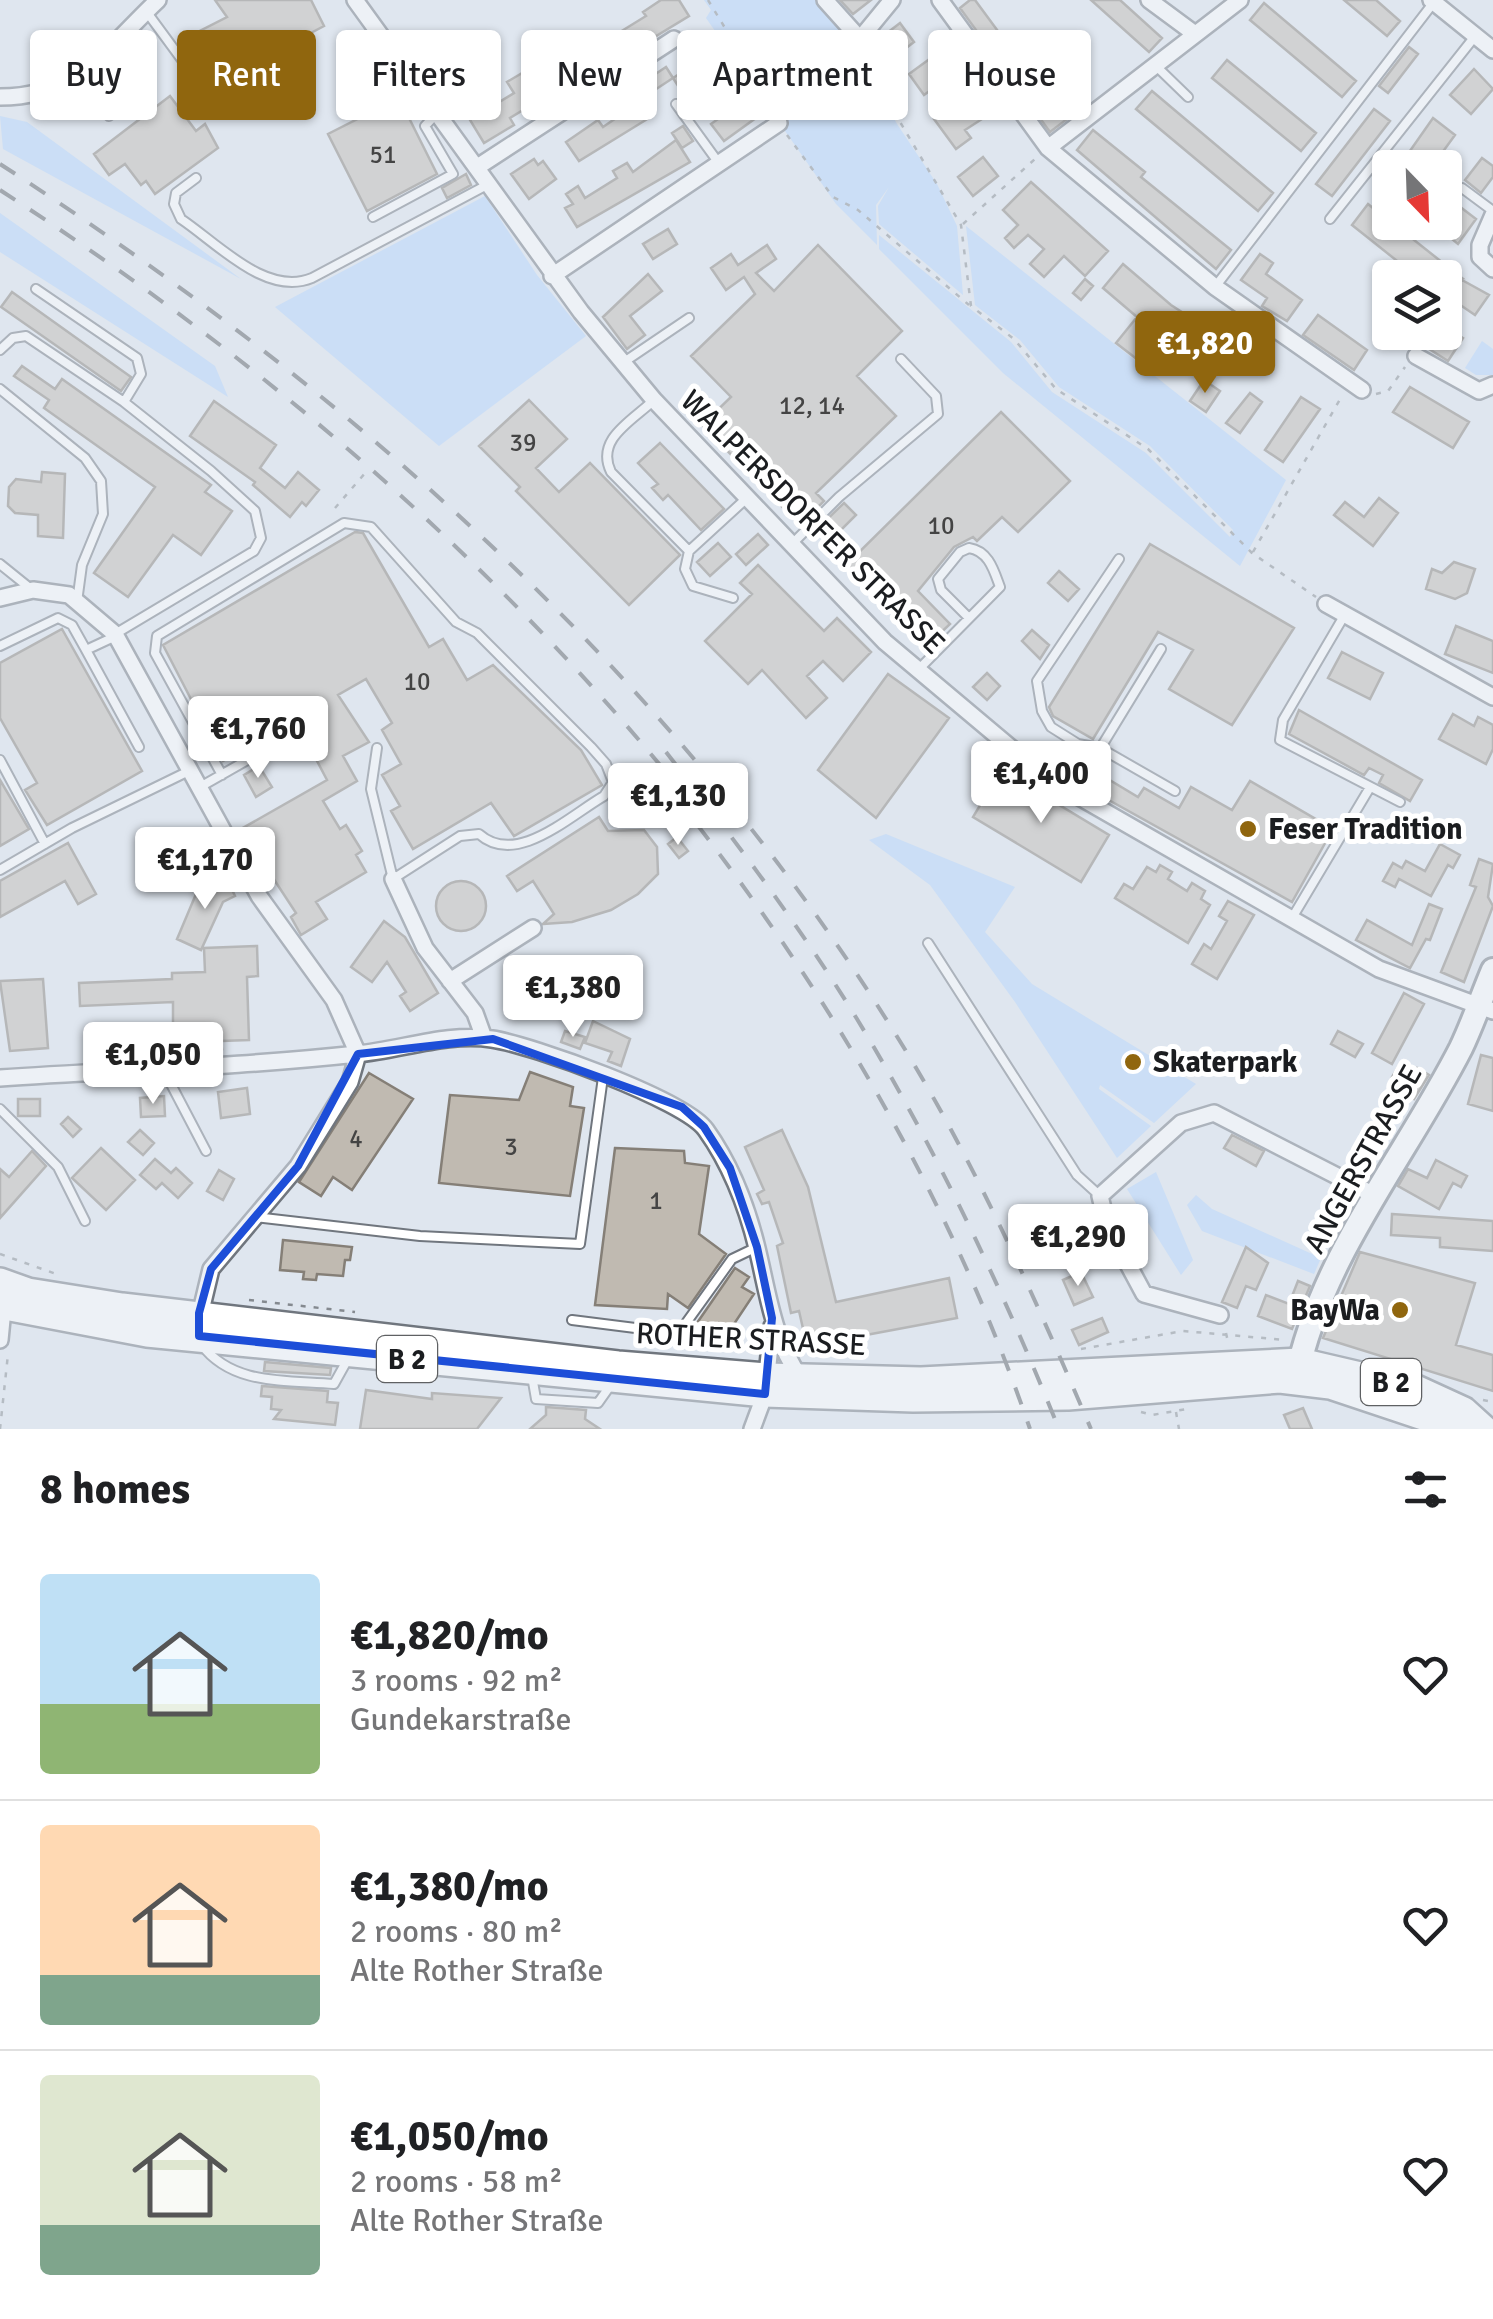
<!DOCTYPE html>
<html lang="en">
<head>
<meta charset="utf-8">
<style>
  :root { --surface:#fff; --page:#f6f6f6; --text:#202124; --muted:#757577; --line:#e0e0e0; --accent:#90660e }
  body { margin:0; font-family:Signika,sans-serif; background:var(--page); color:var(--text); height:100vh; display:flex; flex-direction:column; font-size:38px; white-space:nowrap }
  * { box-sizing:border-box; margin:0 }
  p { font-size:32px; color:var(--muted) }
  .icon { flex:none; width:55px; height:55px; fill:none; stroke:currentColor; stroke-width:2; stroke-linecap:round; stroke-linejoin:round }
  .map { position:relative; height:1429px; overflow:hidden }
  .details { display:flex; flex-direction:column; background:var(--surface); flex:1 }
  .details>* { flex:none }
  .hud { position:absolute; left:30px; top:30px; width:1435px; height:90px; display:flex; gap:20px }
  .needle { width:65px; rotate:157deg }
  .tools { position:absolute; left:1372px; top:150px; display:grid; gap:20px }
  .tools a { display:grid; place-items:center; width:90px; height:90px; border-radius:10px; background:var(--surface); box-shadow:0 2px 8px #0004; font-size:50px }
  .price { position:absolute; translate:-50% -85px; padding:0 22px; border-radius:10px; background:#fff; color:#222; font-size:32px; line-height:65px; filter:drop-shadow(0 2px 5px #0008) }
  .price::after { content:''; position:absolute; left:50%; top:60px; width:30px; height:22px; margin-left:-15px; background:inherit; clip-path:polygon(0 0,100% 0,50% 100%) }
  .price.current { background:var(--accent); color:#fff }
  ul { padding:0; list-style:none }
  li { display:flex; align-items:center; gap:30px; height:250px; padding:0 40px }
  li+li { border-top:2px solid var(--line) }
  li span { display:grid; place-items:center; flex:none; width:280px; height:200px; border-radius:10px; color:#555 }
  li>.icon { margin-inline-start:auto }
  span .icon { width:120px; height:120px; fill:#fffc; stroke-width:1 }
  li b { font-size:42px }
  h2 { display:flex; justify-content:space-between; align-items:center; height:120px; padding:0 40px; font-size:42px }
  .tag { padding:0 35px; border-radius:10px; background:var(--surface); box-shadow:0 2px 8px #0004; font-size:35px; line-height:90px }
  .tag.current { background:var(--accent); color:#fff }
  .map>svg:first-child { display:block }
</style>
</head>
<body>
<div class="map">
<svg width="1493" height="1429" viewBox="0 0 1493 1429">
  <rect width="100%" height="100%" fill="#dfe6ef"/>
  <!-- green -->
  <path fill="#b3d5fe" d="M704,0H817L854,42L897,124L937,184L957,226L963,295L879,224L878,206L889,187L876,205L877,245L836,204L706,18L711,10Z
    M0,116L27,122L241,279L3,149Z
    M485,196L537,275L586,336L439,446L275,307Z
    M0,213L215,366L228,397L0,252Z
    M966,226L1286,480L1240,566L1003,373L879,249V235L1011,342L1052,392L1146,453L1230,537L1233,530L1150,446L1059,387L1020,340L975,305Z
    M1482,341L1493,349V375H1476L1465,368Z
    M886,834L1015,887L985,932L1032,984L1196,1084L1154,1123L1100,1085L1099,1089L1151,1126L1117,1158L1015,1002L930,885L869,840Z
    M1156,1172L1193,1260L1181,1275L1127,1189Z
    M1196,1195L1212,1209L1321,1258L1314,1274L1202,1231L1187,1205Z"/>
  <!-- building -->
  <path fill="#c0bab1" stroke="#857f77" stroke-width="2.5" d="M215,0H311L324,26L210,86L182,40L227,17Z
    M661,0H679L689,16L574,86L571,81L510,118L514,125L484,143L470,120L514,93L507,82L539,63L547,77L646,16L643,12Z
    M840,0H871L853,14Z
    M970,0H975L1017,57L1020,55L1067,119L1050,132L960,8Z
    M1091,0H1120L1162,38L1149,52Z
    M1344,0H1376L1400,21L1387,36Z
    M1264,3L1356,81L1342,97L1250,20Z
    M900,23L914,42L888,62L874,43Z
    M1409,47L1418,54L1388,93L1379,86Z
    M935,55L950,76L924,95L909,74Z
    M1227,60L1316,133L1301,151L1212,78Z
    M696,63L707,79L684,95L673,78Z
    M666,67L673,78L635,103L623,85L650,68L654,75Z
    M1474,69L1493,89L1471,114L1450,95Z
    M737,91L743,101L755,92L767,110L724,141L711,124L732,109L725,99Z
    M1152,91L1273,193L1258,211L1136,109Z
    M170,96L196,131L205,124L218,148L155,194L146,181L141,185L125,164L109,175L94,154Z
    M399,98L437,174L367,211L328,134Z
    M638,103L649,118L579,161L566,142L598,120L603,127Z
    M958,103L962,109L970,103L982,119L965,130L971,138L956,149L934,119Z
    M1374,109L1390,121L1332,196L1316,184Z
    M1433,118L1455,135L1431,168H1398Z
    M683,126L693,141L682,148L672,133Z
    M1093,130L1145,172L1141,177L1231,250L1216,269L1077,150Z
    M676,140L690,162L577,227L565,208L573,204L566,194L578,186L585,198L617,178L613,171L627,163L633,172Z
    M983,157L998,176L973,196L958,177Z
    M1482,158L1493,166V177L1481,193L1465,180Z
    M534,159L538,165L543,161L556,179L529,199L511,174Z
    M466,174L471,185L447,198L442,188Z
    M1031,182L1108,251L1085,276L1064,256L1044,277L1030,264L1044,249L1028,235L1014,248L1005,238L1018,225L1003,210Z
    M1368,204L1390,222H1404L1418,234L1414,240L1462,278H1407L1411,272L1352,225Z
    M1459,206L1476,219L1458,244L1441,230Z
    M668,229L677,244L653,259L643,244Z
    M767,245L776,259L756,273L774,291L818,245L902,331L857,376L896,416L816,493L824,501L800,525L702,425L731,397L691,356L755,294L744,277L726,290L711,268L731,254L738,265Z
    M1260,254L1273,263L1266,274L1302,300L1287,321L1262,306L1267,298L1241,280Z
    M1123,264L1171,305L1213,332L1198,353L1168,331L1161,330L1138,360L1116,343L1137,317L1103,288Z
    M648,274L662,291L630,316L645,335L627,349L603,317Z
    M1085,279L1093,286L1081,300L1073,293Z
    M1462,280L1489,295L1475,315L1450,298Z
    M12,292L131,377L121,391L1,307Z
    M1318,315L1367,350L1354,370L1303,335Z
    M1445,326L1463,338L1448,361L1420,343L1427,332H1445Z
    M22,366L55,389L62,379L211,485L205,492L232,511L201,555L173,535L128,597L94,573L155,487L44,408L49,400L14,376Z
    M1204,380L1220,391L1206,412L1190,401Z
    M1410,387L1469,422L1453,448L1393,412Z
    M1250,393L1262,402L1240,433L1226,423Z
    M1301,397L1320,409L1283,462L1265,450Z
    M529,400L567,439L536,468L559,492L590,463L680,555L629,605L516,491L520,487L479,446Z
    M214,401L276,445L260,468L285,488L298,472L319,490L306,506L302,502L290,517L253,485L255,482L190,436Z
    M1001,412L1070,481L1018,532L1002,517L977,541L973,537L954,547L918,591L950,624L926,647L845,566Z
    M660,443L724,509L701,530L668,495L663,500L652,488L658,484L638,463Z
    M42,472L65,474L63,538L38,536V515L15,513L8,506L9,487L16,479L41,482Z
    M1379,498L1398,513L1373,546L1334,515L1345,502L1364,517Z
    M844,503L856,515L829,542L817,529Z
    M355,532L363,533L429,647L443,639L467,680L493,665L581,750L602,785L514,836L491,803L413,849L391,811L400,806L382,775L401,764L382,730L392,723L366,679L338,695L369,742L343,756L357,781L323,801L340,829L346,825L362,851L356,855L366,872L316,902L327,919L301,935L291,917L296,913L241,829L327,780L295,719L223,761L163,645Z
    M758,534L768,545L746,565L736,554Z
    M718,543L731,557L710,576L697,562Z
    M1150,544L1294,628L1232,725L1169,689L1193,650L1158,632L1093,739L1053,716L1049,707Z
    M1454,562L1475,569L1467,593L1455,599L1426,589L1432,569L1442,573Z
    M758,565L824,631L837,618L871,652L843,681L823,661L807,676L827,698L806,718L762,670L748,684L705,641L752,594L740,583Z
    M1059,571L1079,589L1068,601L1048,583Z
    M1456,626L1493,641V673L1445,654Z
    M62,629L142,771L47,825L25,790L37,783L0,718V663Z
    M1032,630L1049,645L1040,659L1022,641Z
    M1342,652L1383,673L1370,699L1328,678Z
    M987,673L1000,686L987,700L973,687Z
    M888,674L949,718L876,818L818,770Z
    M1299,710L1422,780L1410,801L1379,783L1383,775L1369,768L1364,775L1289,734Z
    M1453,714L1474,726L1478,717L1493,725V749L1486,764L1439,739Z
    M259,766L272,787L256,797L244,775Z
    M1001,770L1109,835L1081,882L973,817Z
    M1098,773L1138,797L1144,788L1179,808L1191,787L1232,810L1250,781L1333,829L1292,902L1089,789Z
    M0,780L29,829L0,846Z
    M599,817L608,831L644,830L657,847L658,874L638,894L611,910L572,922L543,924L554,914L533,881L517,891L507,876Z
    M677,837L688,851L679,858L668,844Z
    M68,843L96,894L78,904L65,881L0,917V881Z
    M1440,844L1460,855L1453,868L1448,865L1431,896L1399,879L1395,887L1383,881L1393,863L1402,868L1406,861L1425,871Z
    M1479,859L1493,864L1488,897L1493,906L1464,982L1441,972L1476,887L1470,885Z
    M1160,865L1172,872L1168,879L1187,891L1192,883L1205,891L1201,899L1210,905L1188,943L1115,898L1124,884L1133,889L1147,867L1156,872Z
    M225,875L235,896L223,902L201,950L177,939L199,887Z
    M436 906a25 25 0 1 1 50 0a25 25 0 1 1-50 0Z
    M1228,901L1254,915L1217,979L1192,964L1204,944L1211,949L1227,921L1219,916Z
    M1429,904L1442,909L1430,940L1426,939L1410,968L1356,940L1367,920L1412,945Z
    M384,921L405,937L438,993L410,1011L400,996L406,992L387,962L372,982L351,967Z
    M257,946L258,976L247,977L249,1040L221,1041L222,1049L184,1050V1025H173V1002L80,1006L79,983L172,979V973L205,972L204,948Z
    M43,979L48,1048L10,1051L0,981Z
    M1404,993L1424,1004L1392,1064L1372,1053Z
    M593,1021L630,1039L621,1066L608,1061L612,1052L585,1043Z
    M565,1031L585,1037L580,1049L561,1042Z
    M1338,1031L1363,1044L1355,1057L1331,1044Z
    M1481,1055L1493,1058V1111L1468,1104Z
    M1398,1067L1412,1075L1417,1068L1429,1075L1414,1099L1402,1092L1407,1085L1392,1077Z
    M530,1072L573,1087L570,1106L584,1108L570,1196L439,1183L450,1095L519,1100Z
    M369,1073L413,1099L352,1190L333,1177L321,1196L299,1182Z
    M247,1088L250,1114L221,1118L218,1092Z
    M164,1096L165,1116L141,1117L140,1098Z
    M18,1099H40V1116H18Z
    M68,1117L81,1129L73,1137L61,1124Z
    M140,1130L154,1143L143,1155L128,1142Z
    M782,1130L808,1187L836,1302L949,1278L957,1318L807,1346L799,1311L791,1313L777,1246L783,1243L769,1202L762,1204L757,1194L764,1190L745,1147Z
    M1232,1135L1264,1151L1256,1166L1224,1148Z
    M101,1148L135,1180L106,1210L72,1178Z
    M615,1148L684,1151L685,1163L709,1166L699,1234L726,1254L688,1308L668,1294L667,1309L595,1305Z
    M32,1151L46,1166L0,1218V1169L9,1177Z
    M155,1159L171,1173L176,1168L192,1183L178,1198L162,1183L156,1189L140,1175Z
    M1436,1160L1467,1176L1461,1187L1453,1183L1439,1209L1398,1186L1408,1169L1427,1178Z
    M219,1170L234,1179L223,1200L207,1191Z
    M1392,1214L1493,1221V1251L1440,1247V1238L1391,1235Z
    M283,1240L352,1247L350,1260H345L343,1276L317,1274L316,1280L303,1279L304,1272L280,1270Z
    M1246,1247L1268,1263L1256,1290L1246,1286L1237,1308L1222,1302Z
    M1360,1252L1475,1283L1456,1345L1493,1355V1391L1323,1338Z
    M735,1268L749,1277L742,1287L754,1294L730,1330L719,1323L712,1333L697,1323Z
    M1081,1272L1093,1297L1074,1305L1063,1280Z
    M1298,1281L1310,1286L1292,1329L1258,1316L1266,1295L1289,1304Z
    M1102,1318L1108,1332L1079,1345L1072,1330Z
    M265,1362L331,1368L330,1375L264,1371Z
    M262,1386L328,1391L327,1402L338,1403L335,1425L274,1419L281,1410L271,1409L272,1397L261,1396Z
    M366,1390L432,1399V1393L501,1398L477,1429H360Z
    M546,1407L586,1410L585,1419L600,1429H530L546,1415Z
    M1303,1408L1312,1429H1290L1284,1415Z"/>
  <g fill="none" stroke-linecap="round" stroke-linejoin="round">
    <!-- lane casing -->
    <g stroke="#70767e" stroke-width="12">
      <path id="lane" d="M146,11L210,98L220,101
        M1155,65L1188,97
        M676,104L718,162
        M109,116L147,83C152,58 142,48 125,31
        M196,178L176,193L174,204L181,219C217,243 266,297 312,278L487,185
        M1445,196L1450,189L1462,188L1493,211
        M373,217L453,174L425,126L439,111
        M1330,219L1476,35
        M1215,287L1434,2
        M36,289L137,358L141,374L124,402
        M0,350L13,338L26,336L124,402L211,471L255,511L261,538L254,551L115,634
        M624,362L689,318
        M0,389L85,458L101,481L103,514L82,565L77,602
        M654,400C632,421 595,439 611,472L689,551L685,569L693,586L733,598
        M793,543L839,497L938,414L936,396L901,359
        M689,551L748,497
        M1119,559L1037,681L1042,711L1051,727L1078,744L1100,748L1175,791
        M0,564L31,589
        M1344,616L1283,720L1280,740L1400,802
        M0,646L58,618L72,625L86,650L116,636
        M86,650L139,747
        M918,670L1000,587C994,571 989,551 969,548L960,552L938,579L941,590L969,618
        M0,760L45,844
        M222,775L155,653L157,636L344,523L371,527L456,622L477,633L591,747L606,764L613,782L604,796C568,817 516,867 479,834L460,836L393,879L371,789L377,748
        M200,787L272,746L289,752
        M1073,793L1161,649
        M0,870L72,828L191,770
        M1292,918L1369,789
        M928,943L1077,1175L1099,1195
        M162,1067L206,1151
        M0,1109L58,1167L85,1221
        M255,1217L420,1236L580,1244L603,1077
        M572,1320L659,1331L681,1330L732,1259L757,1247
        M201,1344C232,1386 287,1380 334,1384L349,1357
        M532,1376L536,1399L598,1403L610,1386"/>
    </g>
    <!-- street casing -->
    <g stroke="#70767e" stroke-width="20">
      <path id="street" d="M355,0L581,312L654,400L885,642L1048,779L1379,969L1493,1011
        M825,0L860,39L892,0
        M940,0L1048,148L1215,287L1362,390
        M1149,0L1195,34
        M1431,0L1493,50
        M0,97C78,97 105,50 158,0
        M1048,148L1240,0
        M479,166L674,39
        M1493,215L1480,245V257L1493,269
        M552,276L779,123
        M1416,356L1479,391L1493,385
        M0,598L33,590L69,595L115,634L259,896L334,1000L358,1054L350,1082L298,1166L211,1269L199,1319
        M1326,604L1493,697
        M393,879L425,948L475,1013L484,1038
        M450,981L533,928
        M0,1078C119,1070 238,1067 357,1054C401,1050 448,1032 492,1039C532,1045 685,1100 706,1130C731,1165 747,1207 757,1248C768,1293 773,1339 800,1377
        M1220,1315L1144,1294L1107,1225L1100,1196L1181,1123L1214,1113L1374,1195
        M0,1340L4,1299
        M752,1429L765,1394L772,1326"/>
    </g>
    <!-- secondary casing -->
    <g stroke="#70767e" stroke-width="28">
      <path id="secondary" d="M1296,1379C1321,1256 1405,1158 1461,1048C1473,1023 1482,996 1493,970"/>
    </g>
    <!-- primary casing -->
    <g stroke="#70767e" stroke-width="30">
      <path id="primary" d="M0,1281L28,1291L122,1306L618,1364L766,1376L921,1380L1300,1361L1416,1388L1464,1410L1485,1429
        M0,1306L147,1334L765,1394L913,1399L1068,1397L1280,1380L1330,1386L1459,1429"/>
    </g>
    <!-- path -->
    <path stroke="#84898f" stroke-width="2.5" stroke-dasharray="5 8" stroke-linecap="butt" d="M708,0L775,110
      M861,56L961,225L971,306L1014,339L1056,389L1148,449L1252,553L1316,597
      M791,113L860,54
      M787,135L833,197L858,210L969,305
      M963,224L1035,159
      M1376,394L1388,391L1405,367
      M335,508L366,472
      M1253,552L1343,394
      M0,1254L59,1275
      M249,1300L355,1312
      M1226,1333L1228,1342
      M1081,1349L1183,1331L1286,1340
      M1483,1400L1493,1402
      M1141,1412L1152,1415L1187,1409
      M1176,1412L1179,1429
      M0,1429L8,1354"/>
    <!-- lane -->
    <use href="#lane" stroke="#fff" stroke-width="8"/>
    <!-- street -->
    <use href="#street" stroke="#fff" stroke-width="15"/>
    <!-- secondary -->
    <use href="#secondary" stroke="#fff" stroke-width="22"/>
    <!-- primary -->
    <use href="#primary" stroke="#fff" stroke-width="25"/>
    <!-- rail -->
    <path stroke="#595d62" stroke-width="4" stroke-dasharray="18 18" stroke-linecap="butt" d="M0,164C359,396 690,692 912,1061C982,1178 1037,1303 1091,1429
      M0,190C252,353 479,545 670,777
      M666,752C733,838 800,926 857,1019C936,1149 1002,1288 1059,1429
      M653,769C813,965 948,1189 1030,1429"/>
  </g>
  <!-- marked area -->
  <path d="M0 0H1493V1429H0ZM493,1039L682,1107L704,1127L730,1168L757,1247L772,1318L765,1394L199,1336V1313L211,1269L298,1166L358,1054Z" fill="#dfe6ef" fill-opacity=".55" fill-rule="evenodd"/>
  <path fill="none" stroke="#1d4ed8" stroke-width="8" stroke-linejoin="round" d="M493,1039L682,1107L704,1127L730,1168L757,1247L772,1318L765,1394L199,1336V1313L211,1269L298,1166L358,1054Z"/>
  <!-- markers -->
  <g fill="#90660e" stroke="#fff" stroke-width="4">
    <circle cx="1248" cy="829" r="10"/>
    <circle cx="1133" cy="1062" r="10"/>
    <circle cx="1400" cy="1310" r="10"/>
  </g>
  <g text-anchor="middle" stroke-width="10" stroke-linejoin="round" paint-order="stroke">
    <!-- number labels -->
    <g font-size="25" fill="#444">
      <text x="383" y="163">51</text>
      <text x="812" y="414">12, 14</text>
      <text x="523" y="451">39</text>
      <text x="941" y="534">10</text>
      <text x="417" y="690">10</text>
      <text x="356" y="1147">4</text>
      <text x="511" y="1155">3</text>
      <text x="656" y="1209">1</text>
    </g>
    <!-- shield labels -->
    <g fill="#fff" stroke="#5f6163" stroke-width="2.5">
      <rect x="377" y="1336" width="60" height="46" rx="8"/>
      <rect x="1361" y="1359" width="60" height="46" rx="8"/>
    </g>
    <g font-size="28" font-weight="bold" fill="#1b1d20">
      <text x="407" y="1369">B 2</text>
      <text x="1391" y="1392">B 2</text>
    </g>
    <!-- street labels -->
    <g font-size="30" fill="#1b1d20" stroke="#fff">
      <text transform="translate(813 522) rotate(45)" y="10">WALPERSDORFER STRASSE</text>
      <text transform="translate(1363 1159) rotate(-61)" y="10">ANGERSTRASSE</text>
      <text transform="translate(751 1339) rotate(3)" y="10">ROTHER STRASSE</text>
    </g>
    <!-- poi labels -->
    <g font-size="30" font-weight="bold" fill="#1b1d20" stroke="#fff" text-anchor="start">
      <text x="1268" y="839">Feser Tradition</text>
      <text x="1153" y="1072">Skaterpark</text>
      <text x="1380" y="1320" text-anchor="end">BayWa</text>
    </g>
  </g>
</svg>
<div class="tools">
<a><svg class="needle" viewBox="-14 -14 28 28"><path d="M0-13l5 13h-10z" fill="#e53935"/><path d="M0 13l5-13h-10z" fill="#757577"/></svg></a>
<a><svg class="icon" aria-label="layers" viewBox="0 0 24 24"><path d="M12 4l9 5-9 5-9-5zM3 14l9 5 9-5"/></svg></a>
</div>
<b class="price current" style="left:1205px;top:396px">€1,820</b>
<b class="price" style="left:258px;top:781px">€1,760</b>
<b class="price" style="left:1041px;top:826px">€1,400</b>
<b class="price" style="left:678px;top:848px">€1,130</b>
<b class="price" style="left:205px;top:912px">€1,170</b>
<b class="price" style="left:573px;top:1040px">€1,380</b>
<b class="price" style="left:153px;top:1107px">€1,050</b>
<b class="price" style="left:1078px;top:1289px">€1,290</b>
<div class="hud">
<a class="tag">Buy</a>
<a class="tag current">Rent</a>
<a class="tag">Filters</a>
<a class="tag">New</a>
<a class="tag">Apartment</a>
<a class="tag">House</a>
</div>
</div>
<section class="details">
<h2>8 homes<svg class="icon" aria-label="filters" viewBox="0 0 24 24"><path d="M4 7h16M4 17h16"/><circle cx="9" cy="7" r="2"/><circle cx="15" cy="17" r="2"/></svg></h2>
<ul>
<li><span style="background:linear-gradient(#bfe0f5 65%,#8fb573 0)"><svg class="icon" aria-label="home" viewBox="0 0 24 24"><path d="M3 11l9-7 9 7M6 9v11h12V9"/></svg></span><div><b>€1,820/mo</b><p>3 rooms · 92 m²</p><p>Gundekarstraße</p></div><svg class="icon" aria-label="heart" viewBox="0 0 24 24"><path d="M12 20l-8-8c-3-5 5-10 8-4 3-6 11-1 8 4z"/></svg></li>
<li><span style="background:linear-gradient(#ffd9b3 75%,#7fa58c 0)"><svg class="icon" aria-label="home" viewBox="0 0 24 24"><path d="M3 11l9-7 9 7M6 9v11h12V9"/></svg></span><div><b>€1,380/mo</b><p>2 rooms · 80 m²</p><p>Alte Rother Straße</p></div><svg class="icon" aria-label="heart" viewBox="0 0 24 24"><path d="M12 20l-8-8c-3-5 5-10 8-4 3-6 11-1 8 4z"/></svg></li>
<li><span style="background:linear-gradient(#dfe7d0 75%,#7fa58c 0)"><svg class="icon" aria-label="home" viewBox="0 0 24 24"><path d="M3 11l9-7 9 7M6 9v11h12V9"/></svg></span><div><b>€1,050/mo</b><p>2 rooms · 58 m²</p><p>Alte Rother Straße</p></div><svg class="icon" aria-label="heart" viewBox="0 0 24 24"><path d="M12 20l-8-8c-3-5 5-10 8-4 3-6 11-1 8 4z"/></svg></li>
</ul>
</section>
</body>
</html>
